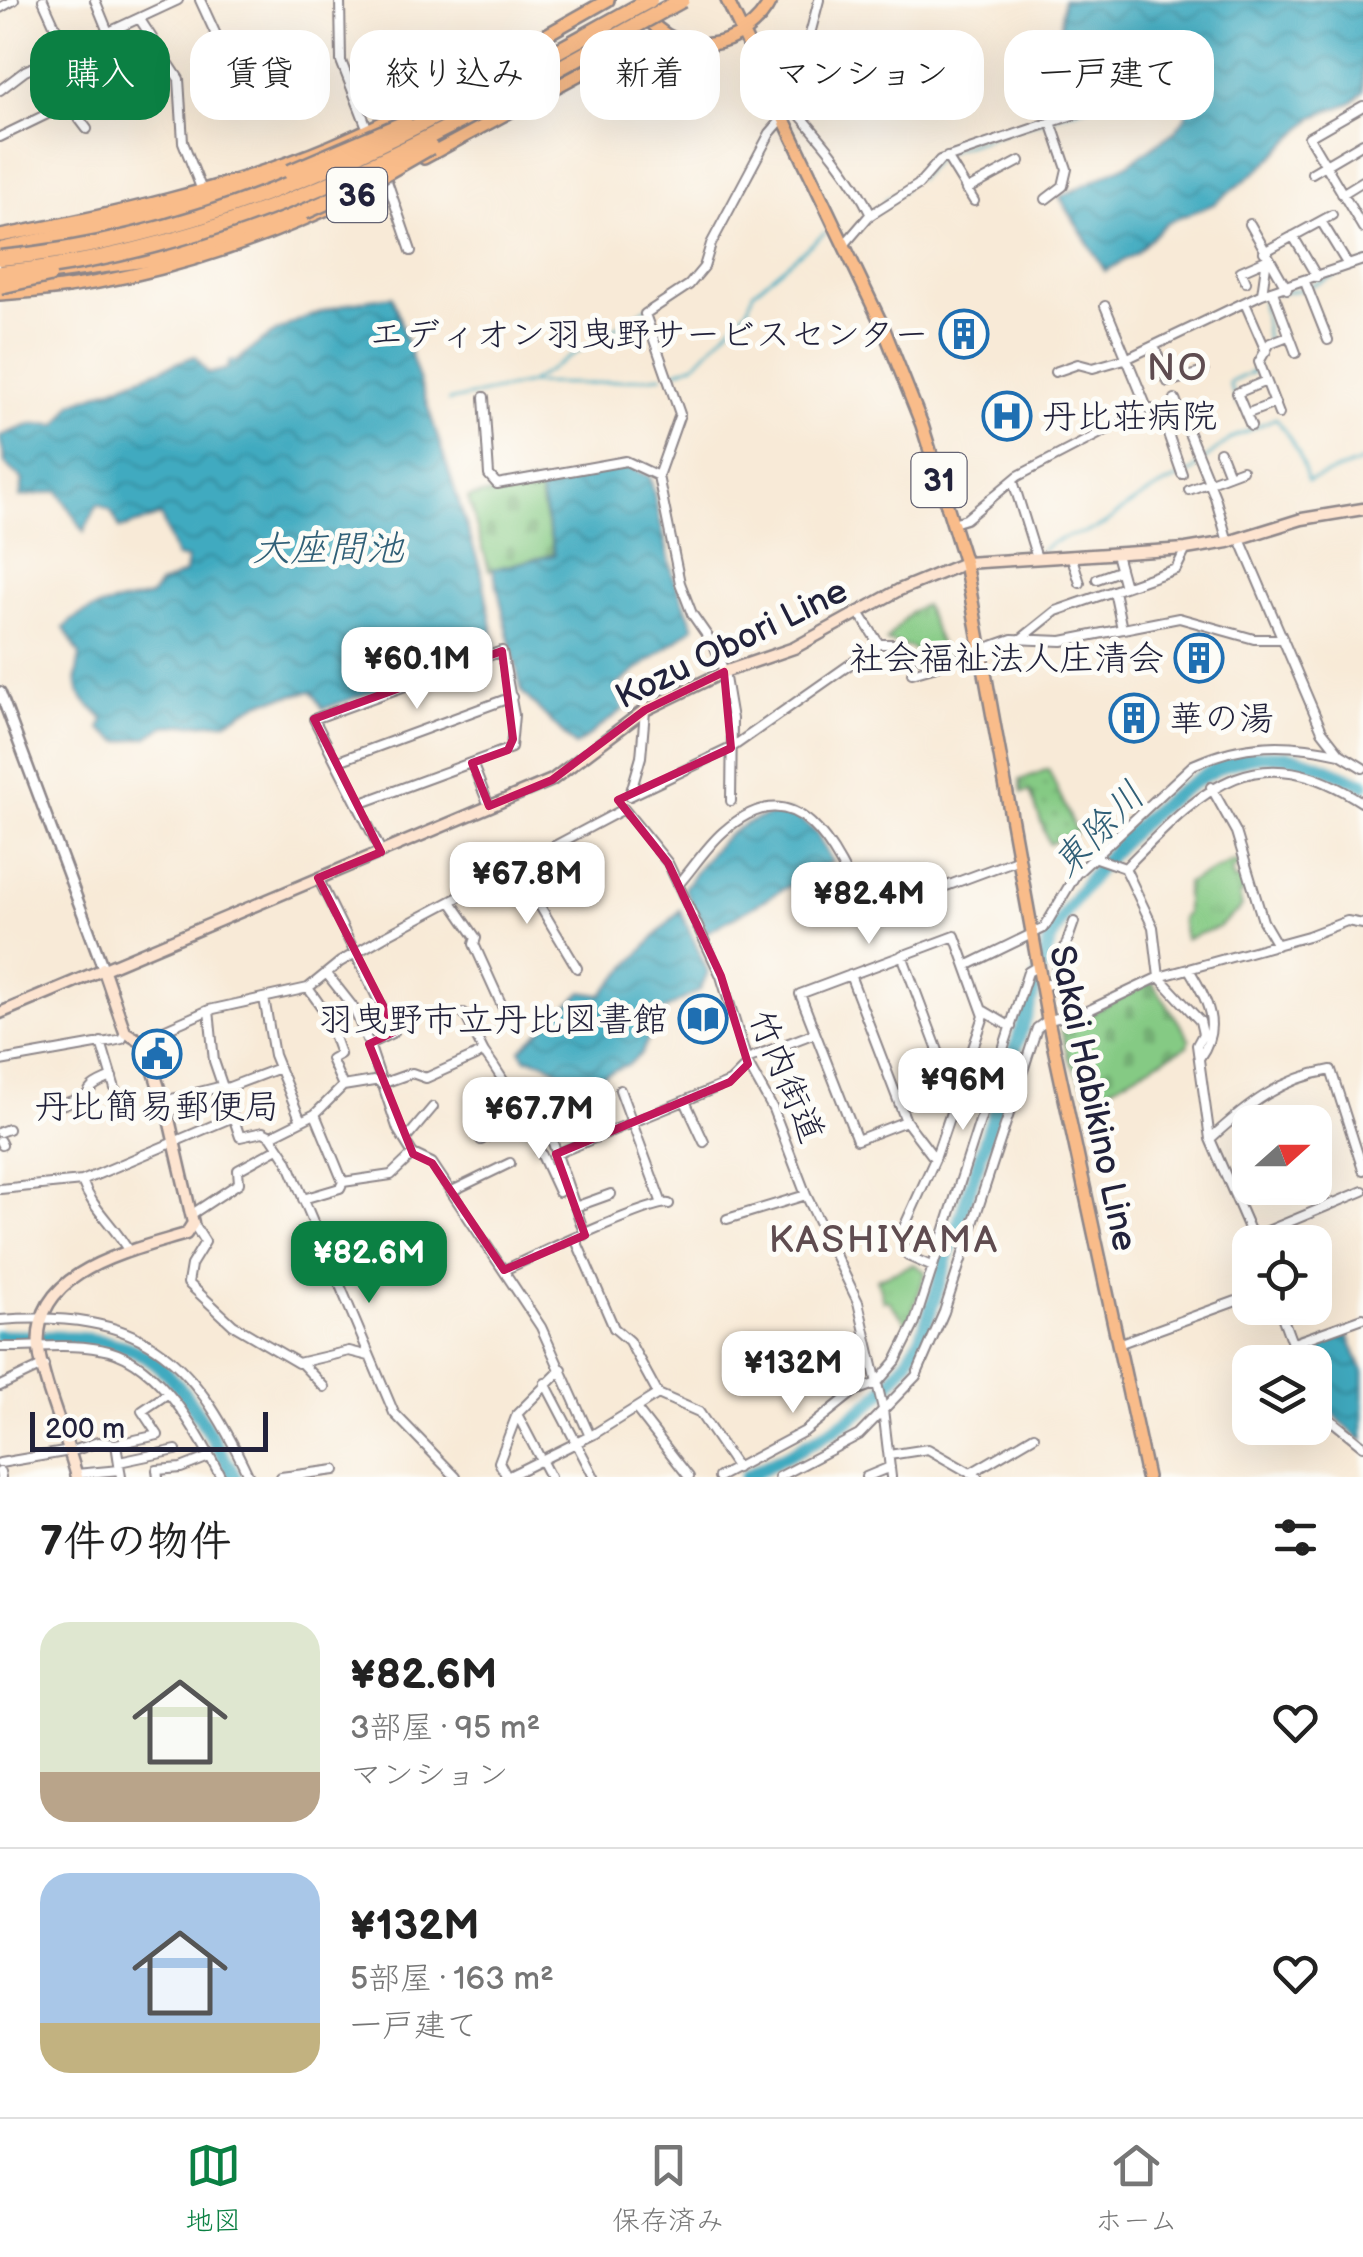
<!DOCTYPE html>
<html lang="ja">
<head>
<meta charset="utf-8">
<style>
  :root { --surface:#fff; --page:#f2f2f2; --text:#222; --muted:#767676; --line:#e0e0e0; --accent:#0b8043 }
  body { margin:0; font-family:"Balsamiq Sans","Klee One",sans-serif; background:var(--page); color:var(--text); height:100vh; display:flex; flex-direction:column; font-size:38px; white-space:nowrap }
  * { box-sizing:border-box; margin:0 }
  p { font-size:32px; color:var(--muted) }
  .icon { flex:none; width:55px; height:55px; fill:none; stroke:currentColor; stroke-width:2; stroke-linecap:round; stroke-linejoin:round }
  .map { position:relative; height:1477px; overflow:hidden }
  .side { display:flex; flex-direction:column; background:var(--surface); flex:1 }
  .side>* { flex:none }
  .hud { position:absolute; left:30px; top:30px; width:1305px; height:90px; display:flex; gap:20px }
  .needle { width:65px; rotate:69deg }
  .buttons { position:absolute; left:1232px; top:1105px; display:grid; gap:20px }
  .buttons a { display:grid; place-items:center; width:100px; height:100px; border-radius:20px; background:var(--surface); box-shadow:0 10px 40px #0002; font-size:50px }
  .scale { position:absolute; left:30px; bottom:25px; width:238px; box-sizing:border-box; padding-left:10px; border:5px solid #22223b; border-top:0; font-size:28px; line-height:35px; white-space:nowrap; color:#22223b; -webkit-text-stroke:8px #fdfcf7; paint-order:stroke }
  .price { position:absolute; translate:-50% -85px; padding:0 22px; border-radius:20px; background:#fff; color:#222; font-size:32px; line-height:65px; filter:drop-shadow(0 2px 5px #0008) }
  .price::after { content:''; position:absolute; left:50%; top:60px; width:30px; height:22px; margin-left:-15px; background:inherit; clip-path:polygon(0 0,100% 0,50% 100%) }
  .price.current { background:var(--accent); color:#fff }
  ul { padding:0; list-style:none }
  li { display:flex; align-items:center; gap:30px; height:250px; padding:0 40px }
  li+li { border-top:2px solid var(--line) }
  li span { display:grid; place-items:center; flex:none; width:280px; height:200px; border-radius:30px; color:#555 }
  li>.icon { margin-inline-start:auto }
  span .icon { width:120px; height:120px; fill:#fffc; stroke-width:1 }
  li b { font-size:42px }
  h2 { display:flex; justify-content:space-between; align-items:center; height:120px; padding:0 40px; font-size:42px }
  .pill { padding:0 35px; border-radius:30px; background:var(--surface); box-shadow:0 10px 40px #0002; font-size:35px; line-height:90px }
  .pill.current { background:var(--accent); color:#fff }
  .menu { display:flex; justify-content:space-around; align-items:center; height:140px; border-top:2px solid var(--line); background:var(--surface); font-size:28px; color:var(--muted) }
  .menu a { display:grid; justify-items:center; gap:5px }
  .menu .current { color:var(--accent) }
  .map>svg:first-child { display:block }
</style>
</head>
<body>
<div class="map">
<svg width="1363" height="1477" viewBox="0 0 1363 1477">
  <defs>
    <pattern id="grass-dots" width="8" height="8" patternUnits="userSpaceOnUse" patternTransform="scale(2.5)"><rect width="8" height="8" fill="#85ca84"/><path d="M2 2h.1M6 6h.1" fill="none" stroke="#73ad73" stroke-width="1.8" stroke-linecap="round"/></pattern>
    <pattern id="cemetery-stones" width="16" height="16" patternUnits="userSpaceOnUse" patternTransform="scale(2.5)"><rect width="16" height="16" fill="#85ca84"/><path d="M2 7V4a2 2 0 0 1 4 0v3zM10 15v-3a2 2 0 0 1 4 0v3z" fill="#73ad73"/></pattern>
    <pattern id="park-tufts" width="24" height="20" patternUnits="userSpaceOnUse" patternTransform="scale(2.5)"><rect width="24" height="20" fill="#85ca84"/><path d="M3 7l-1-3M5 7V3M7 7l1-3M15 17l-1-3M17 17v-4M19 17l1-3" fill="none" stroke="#73ad73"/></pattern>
    <pattern id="water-waves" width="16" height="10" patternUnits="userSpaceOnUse" patternTransform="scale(2.5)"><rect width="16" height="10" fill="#40aac0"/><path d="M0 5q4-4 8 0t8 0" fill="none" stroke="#358a9d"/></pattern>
  </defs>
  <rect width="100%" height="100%" fill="#fdfcf7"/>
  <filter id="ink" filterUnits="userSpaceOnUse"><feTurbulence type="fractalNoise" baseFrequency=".01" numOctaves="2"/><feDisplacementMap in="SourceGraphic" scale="20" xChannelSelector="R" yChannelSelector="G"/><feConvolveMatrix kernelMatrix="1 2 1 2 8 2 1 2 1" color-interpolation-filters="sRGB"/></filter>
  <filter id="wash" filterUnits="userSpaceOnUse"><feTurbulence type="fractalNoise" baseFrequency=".0048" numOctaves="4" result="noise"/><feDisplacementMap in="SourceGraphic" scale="40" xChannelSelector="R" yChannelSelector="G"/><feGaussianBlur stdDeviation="2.25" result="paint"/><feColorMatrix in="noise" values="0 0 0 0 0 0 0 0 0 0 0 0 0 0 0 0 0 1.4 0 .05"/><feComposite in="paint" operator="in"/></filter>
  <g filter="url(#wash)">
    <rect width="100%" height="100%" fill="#f8ead7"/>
    <!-- grass -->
    <path fill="url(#grass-dots)" stroke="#547660" stroke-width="2.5" d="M1048,769L1077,832L1049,844L1030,791L1022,793L1020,780Z"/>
    <!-- cemetery -->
    <path fill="url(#cemetery-stones)" stroke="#547660" stroke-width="2.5" d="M537,483L554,554L489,570L468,498Z
      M1152,982L1190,1039L1187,1046L1091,1098L1068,1057L1061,1029Z"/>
    <!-- park -->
    <path fill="url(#park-tufts)" stroke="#547660" stroke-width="2.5" d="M924,605L948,662L931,663L911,648L886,641L910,612Z
      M1235,861L1241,865L1231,871L1234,881L1246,877L1250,890L1239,895L1242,907L1219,927L1185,939L1181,918L1186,914V883Z
      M914,1264L926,1272L908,1325L888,1300L883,1301L877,1279Z"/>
    <!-- water -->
    <path fill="url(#water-waves)" stroke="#31667e" stroke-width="2.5" d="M1063,0H1363V91L1353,102L1314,117L1261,168L1214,204L1166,223L1135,254L1105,271L1060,197L1128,164L1175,131L1186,116L1188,87L1203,56L1188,37L1149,41L1060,29Z
      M392,296L482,574L496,647L323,709L312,691L261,702L225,722L165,726L148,737L120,742L100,729L104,720C77,694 72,693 80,655L64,628C82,605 124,603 151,596L159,585L185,573L187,559L176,557L161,516L120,529L111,511L98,504L84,532L58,491L20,497L23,480L5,464L0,436L32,424L58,425L73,403L195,356L208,374L227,369L230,361H238C277,322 338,302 392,296Z
      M626,465L650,477L673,575L694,627L615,687L624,709L575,746L522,692L493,569L555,555L539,486Z
      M790,812L816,832L832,862L707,932L684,888C715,845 734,817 790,812Z
      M680,910L708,972L700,990L661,1012L641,1054L629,1064L581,1084L542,1061L526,1059L520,1050L582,992L601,995Z
      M1348,1335L1363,1372V1441C1335,1419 1315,1399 1315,1362L1308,1356L1310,1349Z"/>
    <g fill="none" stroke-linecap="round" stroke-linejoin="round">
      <!-- stream -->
      <path stroke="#40aac0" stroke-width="2.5" d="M1127,94L1191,80
        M944,152L1120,95
        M918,179L941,154
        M884,201L904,189
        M1310,286L1363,265
        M1277,294L1303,289
        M1267,342L1262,300L1269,296
        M671,373L695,364L748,308L753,292L825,233
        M530,383L588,384L662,376
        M448,401L529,383L676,289
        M1238,405L1229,383L1254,371L1257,357
        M1204,460L1232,438L1276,418L1298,451L1308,481L1363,461
        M1040,552C1060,531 1089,538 1110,520C1131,502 1162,485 1193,471L1198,465"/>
      <!-- river -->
      <path stroke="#40aac0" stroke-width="14" d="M0,1336C153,1337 159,1344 235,1477
        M746,1477C824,1435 878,1417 922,1336L1050,941C1081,874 1184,762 1261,756C1301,753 1328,770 1363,784"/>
    </g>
  </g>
  <g filter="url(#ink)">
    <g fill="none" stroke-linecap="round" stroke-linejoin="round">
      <!-- minor casing -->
      <g stroke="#8d8689" stroke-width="12">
        <path id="minor" d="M43,0L67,53
          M95,0L108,32
          M200,0L217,37L234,57
          M340,0L341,61L368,130
          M0,8L14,0
          M139,18L179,79L183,142L201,188
          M83,45L114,95L120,96L165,60
          M59,57L73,106
          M0,90L25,71L178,0
          M792,106C821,139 852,175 871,215
          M1363,106L1309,137L1363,228
          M0,137L68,104L87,129
          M374,143L411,251
          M947,157L974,201
          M1312,173L1363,143
          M966,190L1020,161
          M1342,194L1363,181
          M1046,199L1063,186L1067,169L1051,122
          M1321,221L1348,265
          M1250,224L1287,289
          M1293,236L1317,277
          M844,245L869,216L918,185L940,160L1105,104L1185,86
          M1264,252L1332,215
          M1246,282L1241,271L1266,260
          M1305,282L1328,340
          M1273,292L1296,353
          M1262,294L1267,258
          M1245,303L1266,351
          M1154,346L1168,382L1204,372
          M1055,372L1078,364L1093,368L1128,358L1262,294L1363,260
          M484,397L489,475L497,484L626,461L658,476
          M1175,399L1215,497L1228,542
          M1145,408L1160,411L1182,474
          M1246,414L1275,403
          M1279,414L1259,362L1270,343L1288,336
          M1251,426L1237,393L1266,381
          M1220,452L1229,475
          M1013,481L1036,555
          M1189,490L1242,470
          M953,523L966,519L1018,476L1143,411L1145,403L1105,306
          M1240,539L1322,731L1340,754L1363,768
          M1116,554L1125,587
          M1072,558L1080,583
          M1097,579L1119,571
          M1114,591L1122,629
          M1021,639L1056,611L1176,569L1186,549
          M879,644H902L933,667L1012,639L1062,641L1179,618L1254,639H1283
          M912,673L933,667
          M336,762L512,697
          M472,763L489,806
          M1211,787L1236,832L1263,921L1277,945
          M630,795L641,757L645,711
          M630,796L731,748L879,644L858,611
          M731,801L732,719L724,672L715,647L692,614L680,583L658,476L680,414L645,314L689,285L704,267L711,244L770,133L790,110L819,0
          M359,804L511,748L514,715L502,651L314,719L381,851
          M624,809L668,863L721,976L748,1064L773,1109L806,1195L858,1302L883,1409L891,1477
          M1093,857L1125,868L1153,927L1159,977L1200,1021L1203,1034L1197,1045L1210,1139L1255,1242
          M516,866L577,968
          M1125,868C1201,791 1254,731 1363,803
          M318,878L394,1032L369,1044L398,1130L413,1154L432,1163L541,1327L589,1434
          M678,885C693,868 706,847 723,832C801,763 839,856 866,916L1019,859
          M452,903L476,938L474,944L503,1008
          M902,955L955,1096
          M966,966L1044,928L1076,874L1193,765C1242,742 1288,742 1340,754
          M1190,971C1207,1000 1222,1026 1200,1057
          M327,974L353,1007L369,1044
          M850,975L906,1121L935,1159
          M1042,987L1053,982L1074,922
          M308,988L325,1012L340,1054L331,1059L343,1086
          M264,998L274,1055L301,1121
          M984,1011L1011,1027
          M464,1013L484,1052
          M141,1040L209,1010
          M101,1042L117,1095
          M747,1059L815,1033
          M0,1061L113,1041L122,1039L125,1032
          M380,1080L343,1086L315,1114L271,1136L263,1132L240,1137L214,1061L209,1010L308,988L340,962L387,935L624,809
          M381,1084L412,1073L426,1078L484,1052C516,1095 536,1143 559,1192
          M224,1089L279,1068
          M620,1090L661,1201
          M164,1101L223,1086
          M685,1101L704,1142
          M61,1105L86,1096
          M86,1107C84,1088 96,1083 112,1077
          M545,1120L585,1235
          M906,1121L857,1140L800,994L955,936L984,1016L935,1159L900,1236L908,1256L933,1267
          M0,1132L8,1129
          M271,1136L287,1160L394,1413L456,1477
          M406,1139L433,1107
          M1210,1139C1247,1105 1282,1078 1331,1070L1363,1170
          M481,1140L522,1118
          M0,1141L2,1145
          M556,1154L730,1082L748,1064
          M82,1181C93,1211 114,1224 129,1252
          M343,1182L391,1175L413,1154
          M0,1189L82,1181L233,1117
          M452,1191L510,1163
          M303,1199L340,1188L343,1182L315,1114
          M575,1207L611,1194
          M192,1214L239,1183L238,1170L278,1148
          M727,1219L806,1195
          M193,1223L205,1242L191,1265L188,1283L233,1325L298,1363L349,1351L369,1356
          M1253,1237L1363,1191
          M575,1238L614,1328L629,1341L658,1394L699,1412L737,1468
          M504,1270C528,1259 654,1199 669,1204
          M1279,1308L1299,1362
          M0,1320C140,1310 191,1352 249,1477
          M1118,1344L1250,1296
          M1291,1344L1363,1318
          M0,1347C34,1348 76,1342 109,1351C161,1365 198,1433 221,1477
          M301,1363L324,1387
          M562,1369L517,1414L499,1462L507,1477L594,1434L658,1394
          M545,1383L594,1477
          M0,1386L44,1365
          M1315,1399L1326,1416L1363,1446
          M637,1410L689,1477
          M517,1414L550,1477
          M116,1444L158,1435L142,1411L167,1394
          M70,1452L98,1442L116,1444L121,1477
          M889,1455L928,1449L977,1477
          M119,1462L176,1450
          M0,1463L70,1451
          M0,1472L1,1477
          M971,1473L1034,1436
          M76,1474L120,1470
          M158,1477L157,1470L181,1468L209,1457
          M281,1477L335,1470
          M719,1477L805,1431L855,1391L877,1383L896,1361L914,1325L1028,972L1038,966
          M779,1477L859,1435L916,1376L944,1312L1037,1028L1048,1020L1085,1012L1159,977L1308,936L1347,921L1363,924
          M866,1477L890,1467"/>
      </g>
      <!-- tertiary casing -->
      <g stroke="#8d8689" stroke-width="14">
        <path id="tertiary" d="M0,692L103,968"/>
      </g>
      <!-- secondary casing -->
      <g stroke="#8d8689" stroke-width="15">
        <path id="secondary" d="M0,1013L552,780L645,710L724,672L794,648L899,590L965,563L1186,549L1228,542L1302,519L1363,509
          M77,1477C68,1441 42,1382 39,1349C31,1270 131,1251 186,1234L193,1223L169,1119L145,1044L125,1032L103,968"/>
      </g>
      <!-- primary casing -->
      <g stroke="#8d8689" stroke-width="16">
        <path id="primary" d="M727,0L883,327L922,425L965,563L1048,1020L1147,1477
          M644,13C677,63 747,50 771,0
          M424,158L643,40L689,44
          M0,236C109,216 229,189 331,146C427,105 517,51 608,0
          M0,294C124,287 244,249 355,196"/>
      </g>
      <!-- motorway casing -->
      <g stroke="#8d8689" stroke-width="19">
        <path id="motorway" d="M0,250L160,214L290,172
          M45,273L157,258L304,212"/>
      </g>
      <!-- minor -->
      <use href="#minor" stroke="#fff" stroke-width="8"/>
      <!-- tertiary -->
      <use href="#tertiary" stroke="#fff" stroke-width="9"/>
      <!-- secondary -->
      <use href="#secondary" stroke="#fde4d0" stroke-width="10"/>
      <!-- primary -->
      <use href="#primary" stroke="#f9bc8a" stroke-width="11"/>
      <!-- motorway -->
      <use href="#motorway" stroke="#f9bc8a" stroke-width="14"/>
      <!-- motorway-bridge casing -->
      <g stroke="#8d8689" stroke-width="19" stroke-linecap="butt">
        <path id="motorway-bridge" d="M290,172L405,123
          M304,212L364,185L430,147
          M0,258C240,237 444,113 650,0
          M0,273C252,250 465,119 682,0
          M0,286L49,275"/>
      </g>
      <!-- motorway-bridge -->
      <use href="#motorway-bridge" stroke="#f9bc8a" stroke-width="14"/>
    </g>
  </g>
  <!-- marked area -->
  <path fill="none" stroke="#c2185b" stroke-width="8" stroke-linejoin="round" d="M502,651L513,739L508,750L472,763L489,806L552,780L645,710L724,672L731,748L618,800L668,863L721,976L748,1064L730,1082L556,1154L585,1235L504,1270L432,1163L413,1154L369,1044L396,1031L318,878L381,852L314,719Z"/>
  <!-- icons -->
  <defs>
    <g id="building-ring" transform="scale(2.5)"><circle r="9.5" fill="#fdfcf7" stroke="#1f6fb2" stroke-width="1.5"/><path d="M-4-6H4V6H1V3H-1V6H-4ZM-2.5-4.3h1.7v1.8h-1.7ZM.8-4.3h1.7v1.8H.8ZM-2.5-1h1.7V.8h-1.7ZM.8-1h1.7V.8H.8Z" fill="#1f6fb2"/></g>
    <g id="hospital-ring" transform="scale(2.5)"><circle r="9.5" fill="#fdfcf7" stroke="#1f6fb2" stroke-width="1.5"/><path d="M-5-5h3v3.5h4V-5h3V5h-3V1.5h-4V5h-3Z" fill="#1f6fb2"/></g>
    <g id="library-ring" transform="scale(2.5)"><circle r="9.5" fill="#fdfcf7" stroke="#1f6fb2" stroke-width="1.5"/><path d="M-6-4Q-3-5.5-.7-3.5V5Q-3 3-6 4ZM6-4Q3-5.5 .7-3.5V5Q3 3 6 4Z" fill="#1f6fb2"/></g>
    <g id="civic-ring" transform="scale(2.5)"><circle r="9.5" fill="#fdfcf7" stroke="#1f6fb2" stroke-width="1.5"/><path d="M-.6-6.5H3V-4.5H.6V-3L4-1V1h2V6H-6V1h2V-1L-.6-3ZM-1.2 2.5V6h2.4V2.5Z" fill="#1f6fb2"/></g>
  </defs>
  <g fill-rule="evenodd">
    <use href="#building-ring" x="964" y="334"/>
    <use href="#hospital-ring" x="1007" y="416"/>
    <use href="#building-ring" x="1199" y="658"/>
    <use href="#building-ring" x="1134" y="718"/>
    <use href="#library-ring" x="703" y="1019"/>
    <use href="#civic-ring" x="157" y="1054"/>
  </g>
  <g text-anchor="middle" stroke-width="10" stroke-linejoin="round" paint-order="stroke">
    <!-- shield labels -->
    <g fill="#fdfcf7" stroke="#646373" stroke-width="2.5">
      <rect x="327" y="168" width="60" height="54" rx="8"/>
      <rect x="911.5" y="453" width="55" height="54" rx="8"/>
    </g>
    <g font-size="32" font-weight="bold" fill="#22223b">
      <text x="357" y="206">36</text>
      <text x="939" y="491">31</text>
    </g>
    <!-- poi labels -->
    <g font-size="35" fill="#22223b" stroke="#fdfcf7" text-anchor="end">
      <text x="929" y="346">エディオン羽曳野サービスセンター</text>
      <text x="1042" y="428" text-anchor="start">丹比荘病院</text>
      <text x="1164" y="670">社会福祉法人庄清会</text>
      <text x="1169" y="730" text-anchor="start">華の湯</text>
      <text x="668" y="1031">羽曳野市立丹比図書館</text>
      <text x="157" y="1118" text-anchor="middle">丹比簡易郵便局</text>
    </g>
    <!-- street labels -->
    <g font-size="35" fill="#22223b" stroke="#fdfcf7">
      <text transform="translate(731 643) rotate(-26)" y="12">Kozu Obori Line</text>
      <text transform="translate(787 1076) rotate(67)" y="12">竹内街道</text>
      <text transform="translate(1094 1098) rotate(78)" y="12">Sakai Habikino Line</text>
    </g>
    <!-- neighbourhood labels -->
    <g font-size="38" letter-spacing="2.5" fill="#5f4c50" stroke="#fdfcf7">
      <text x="1178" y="380">NO</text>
      <text x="884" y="1252">KASHIYAMA</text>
    </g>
    <!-- water labels -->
    <g font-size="38" font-style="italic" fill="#305f77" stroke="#fdfcf7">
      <text x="328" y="561">大座間池</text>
      <text transform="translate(1098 829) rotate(-46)" y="13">東除川</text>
    </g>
  </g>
</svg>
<div class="buttons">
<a><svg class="needle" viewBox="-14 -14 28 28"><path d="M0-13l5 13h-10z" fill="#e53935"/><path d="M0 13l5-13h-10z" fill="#767676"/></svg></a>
<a><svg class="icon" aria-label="locate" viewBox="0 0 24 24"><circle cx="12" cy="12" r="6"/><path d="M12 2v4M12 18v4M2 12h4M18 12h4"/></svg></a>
<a><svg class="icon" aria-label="layers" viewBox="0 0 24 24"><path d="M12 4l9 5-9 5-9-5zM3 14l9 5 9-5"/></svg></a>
</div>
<div class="scale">200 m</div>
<b class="price" style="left:417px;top:712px">¥60.1M</b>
<b class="price" style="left:527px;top:927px">¥67.8M</b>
<b class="price" style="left:869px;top:947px">¥82.4M</b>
<b class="price" style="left:963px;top:1133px">¥96M</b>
<b class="price" style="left:539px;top:1162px">¥67.7M</b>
<b class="price current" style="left:369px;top:1306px">¥82.6M</b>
<b class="price" style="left:793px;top:1416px">¥132M</b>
<div class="hud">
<a class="pill current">購入</a>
<a class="pill">賃貸</a>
<a class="pill">絞り込み</a>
<a class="pill">新着</a>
<a class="pill">マンション</a>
<a class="pill">一戸建て</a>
</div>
</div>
<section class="side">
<h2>7件の物件<svg class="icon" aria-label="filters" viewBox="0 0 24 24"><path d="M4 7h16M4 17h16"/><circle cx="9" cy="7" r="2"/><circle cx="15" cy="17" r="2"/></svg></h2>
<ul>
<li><span style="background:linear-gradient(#dfe7d0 75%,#b9a48a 0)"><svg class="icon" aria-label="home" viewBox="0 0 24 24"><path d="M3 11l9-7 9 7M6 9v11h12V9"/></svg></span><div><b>¥82.6M</b><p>3部屋 · 95 m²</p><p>マンション</p></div><svg class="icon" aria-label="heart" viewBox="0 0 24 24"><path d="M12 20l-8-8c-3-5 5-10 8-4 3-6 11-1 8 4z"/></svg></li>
<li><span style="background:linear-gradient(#a9c7e8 75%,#c2b280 0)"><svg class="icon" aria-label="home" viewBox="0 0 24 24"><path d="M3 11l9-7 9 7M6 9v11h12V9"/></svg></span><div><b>¥132M</b><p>5部屋 · 163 m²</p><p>一戸建て</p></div><svg class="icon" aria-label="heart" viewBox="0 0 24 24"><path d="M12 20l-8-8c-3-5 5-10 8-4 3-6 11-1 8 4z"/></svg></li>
</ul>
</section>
<nav class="menu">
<a class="current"><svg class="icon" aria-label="map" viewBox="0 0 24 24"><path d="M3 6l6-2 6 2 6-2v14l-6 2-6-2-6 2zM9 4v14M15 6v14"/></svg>地図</a>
<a><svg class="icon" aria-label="saved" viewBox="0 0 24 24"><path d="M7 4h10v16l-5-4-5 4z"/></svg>保存済み</a>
<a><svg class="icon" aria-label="home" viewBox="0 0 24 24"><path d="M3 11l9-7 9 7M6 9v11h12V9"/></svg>ホーム</a>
</nav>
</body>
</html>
